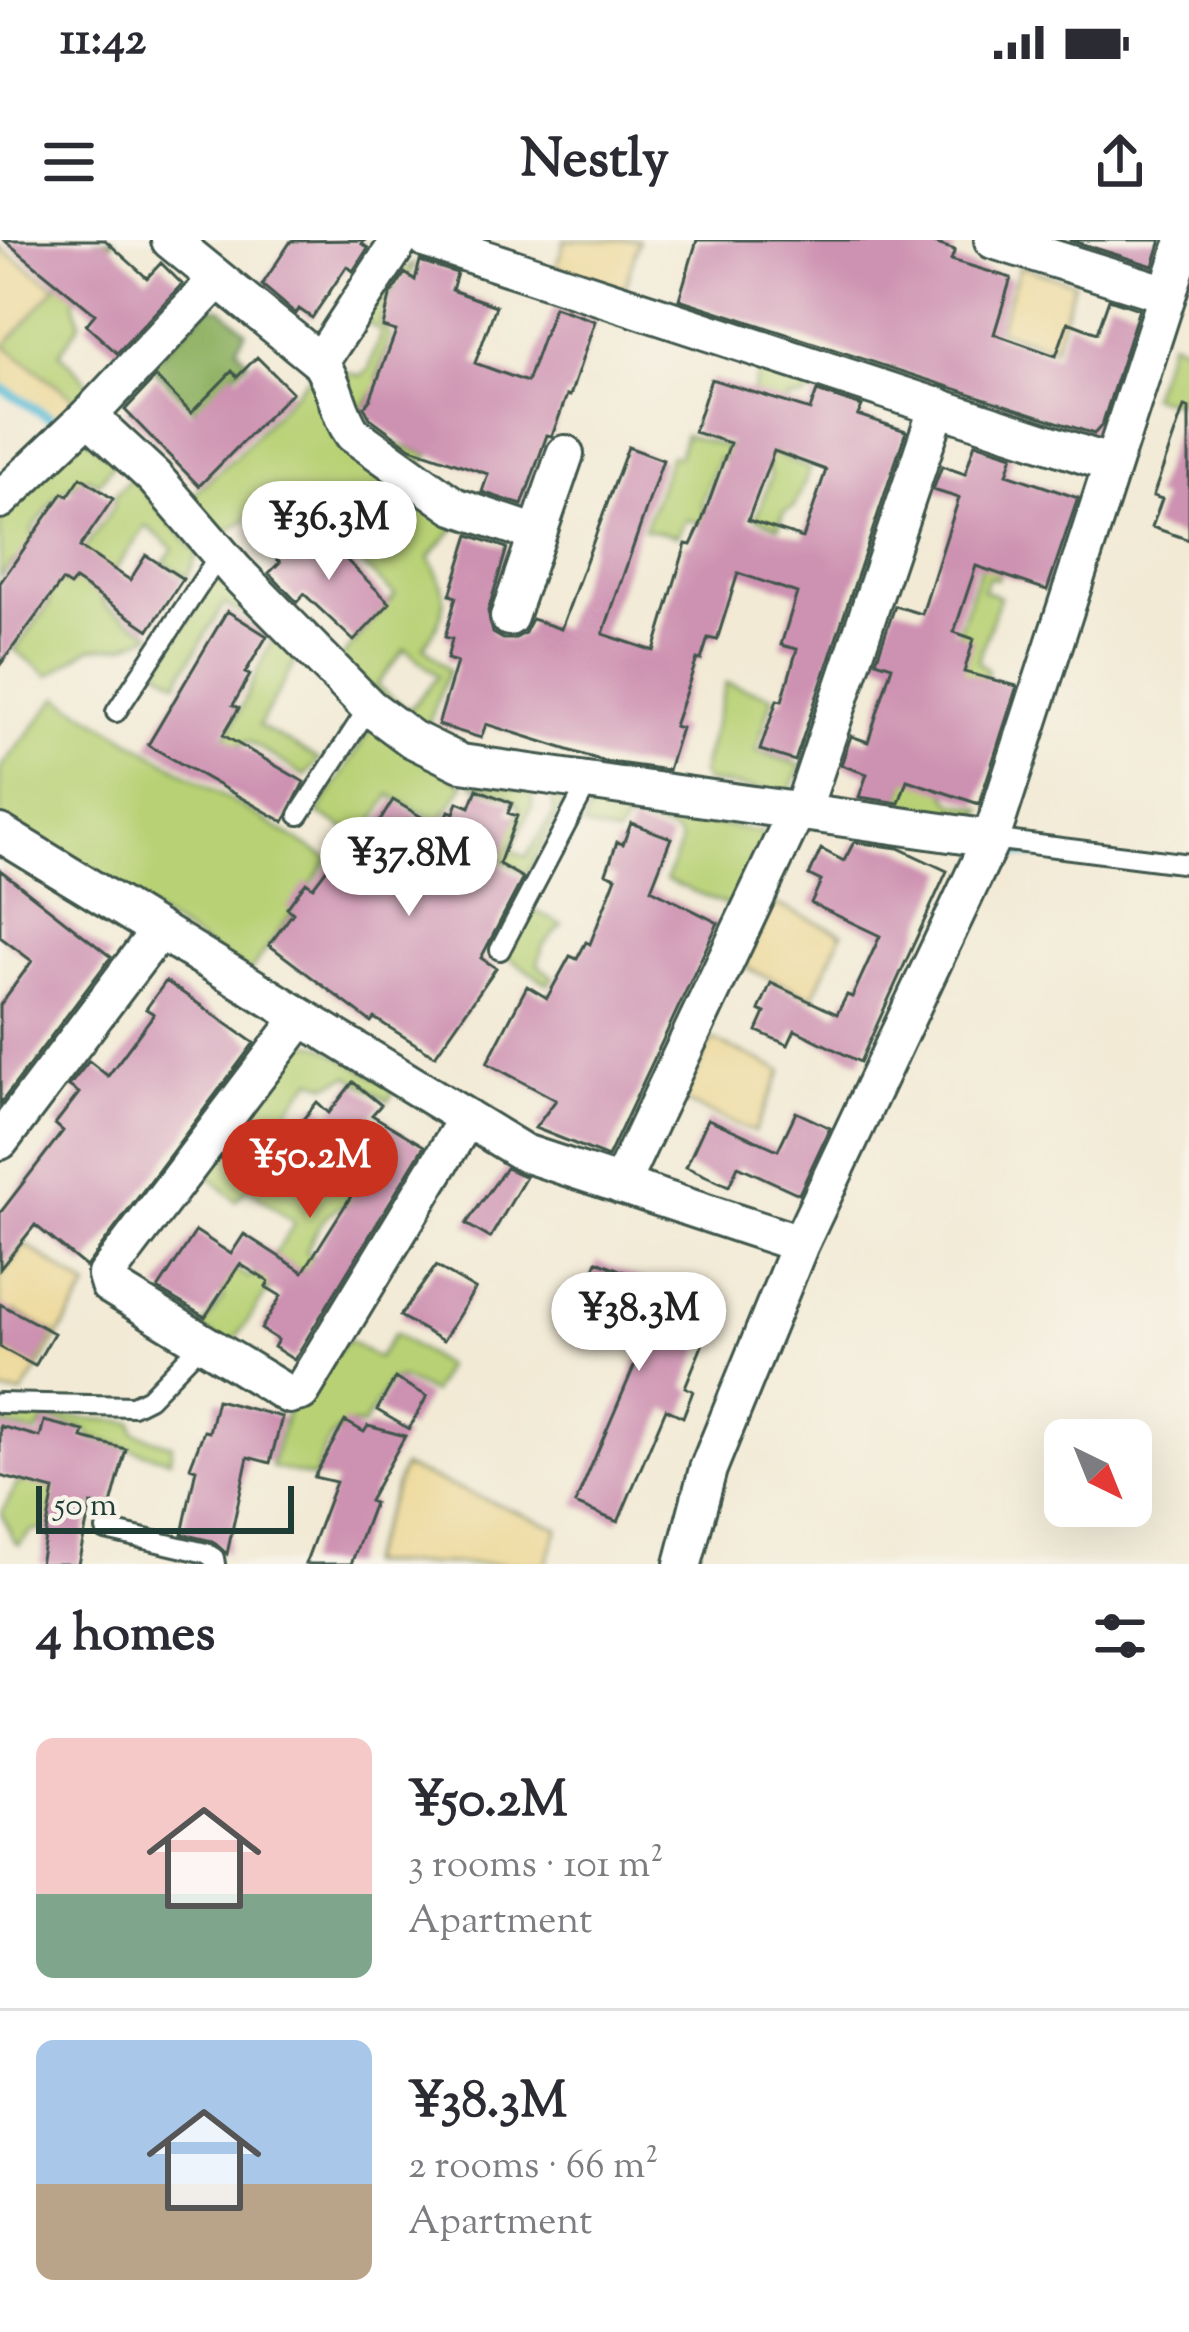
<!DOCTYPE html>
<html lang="en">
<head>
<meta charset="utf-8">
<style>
  :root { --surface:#fff; --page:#f7f7f7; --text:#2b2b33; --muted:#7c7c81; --line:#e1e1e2; --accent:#c8321e }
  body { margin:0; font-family:"Sorts Mill Goudy",serif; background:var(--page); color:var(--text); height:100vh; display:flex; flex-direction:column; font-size:45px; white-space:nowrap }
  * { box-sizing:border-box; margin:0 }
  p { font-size:39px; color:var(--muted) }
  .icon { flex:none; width:66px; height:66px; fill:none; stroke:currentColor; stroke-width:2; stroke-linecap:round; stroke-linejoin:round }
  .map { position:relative; height:1324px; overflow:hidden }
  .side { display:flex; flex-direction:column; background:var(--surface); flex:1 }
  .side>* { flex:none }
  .needle { width:78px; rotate:137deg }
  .tools { position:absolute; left:1044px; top:1179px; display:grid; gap:24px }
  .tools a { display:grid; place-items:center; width:108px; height:108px; border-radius:18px; background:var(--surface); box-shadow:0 12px 48px #0002; font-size:60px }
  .scale { position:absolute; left:36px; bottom:30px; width:258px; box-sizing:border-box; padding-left:12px; border:6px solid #1f3d34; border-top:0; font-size:33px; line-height:42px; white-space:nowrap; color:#1f3d34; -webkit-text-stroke:9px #f7f3e8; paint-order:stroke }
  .price { position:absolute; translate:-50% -102px; padding:0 27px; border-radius:42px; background:#fff; color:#222; font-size:39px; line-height:78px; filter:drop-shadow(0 3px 6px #0008) }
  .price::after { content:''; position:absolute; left:50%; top:72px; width:36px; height:27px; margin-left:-18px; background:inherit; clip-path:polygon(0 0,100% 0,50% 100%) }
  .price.active { background:var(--accent); color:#fff }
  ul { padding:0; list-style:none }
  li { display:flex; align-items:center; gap:36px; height:300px; padding:0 36px }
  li+li { border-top:3px solid var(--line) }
  li span { display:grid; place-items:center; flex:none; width:336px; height:240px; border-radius:18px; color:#555 }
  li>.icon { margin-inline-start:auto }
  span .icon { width:144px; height:144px; fill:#fffc; stroke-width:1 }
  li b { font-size:51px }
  h2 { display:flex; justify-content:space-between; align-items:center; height:144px; padding:0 36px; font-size:51px }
  .status { display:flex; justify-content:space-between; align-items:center; height:84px; padding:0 60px; background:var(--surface); direction:ltr }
  .status svg { height:33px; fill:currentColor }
  header { display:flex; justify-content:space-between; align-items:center; height:156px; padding:0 36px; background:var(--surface); font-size:54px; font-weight:700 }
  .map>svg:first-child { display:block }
</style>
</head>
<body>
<div class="status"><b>11:42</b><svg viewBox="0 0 49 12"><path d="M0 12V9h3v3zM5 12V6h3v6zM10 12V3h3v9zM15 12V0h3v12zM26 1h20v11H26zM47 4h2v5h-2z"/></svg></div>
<header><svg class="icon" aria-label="menu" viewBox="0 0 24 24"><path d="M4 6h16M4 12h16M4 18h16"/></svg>Nestly<svg class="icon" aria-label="share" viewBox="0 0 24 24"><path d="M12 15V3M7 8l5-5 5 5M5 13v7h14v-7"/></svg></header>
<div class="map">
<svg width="1189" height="1324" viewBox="0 0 1189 1324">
  <rect width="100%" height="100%" fill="#f7f3e8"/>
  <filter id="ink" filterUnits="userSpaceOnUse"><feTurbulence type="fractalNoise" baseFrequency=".00833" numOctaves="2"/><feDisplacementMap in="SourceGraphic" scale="24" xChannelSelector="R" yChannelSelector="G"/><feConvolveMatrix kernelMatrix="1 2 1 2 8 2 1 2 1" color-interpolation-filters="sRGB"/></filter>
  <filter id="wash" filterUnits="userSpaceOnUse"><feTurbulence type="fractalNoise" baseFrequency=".004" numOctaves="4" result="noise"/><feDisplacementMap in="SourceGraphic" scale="48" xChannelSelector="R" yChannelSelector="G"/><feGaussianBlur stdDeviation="2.7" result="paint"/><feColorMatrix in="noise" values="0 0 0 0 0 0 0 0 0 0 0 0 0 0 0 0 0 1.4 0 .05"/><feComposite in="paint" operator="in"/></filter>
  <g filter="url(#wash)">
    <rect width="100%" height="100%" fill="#f2ead5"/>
    <!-- green -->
    <path fill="#b8d175" stroke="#6c8754" stroke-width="3" fill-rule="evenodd" d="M95,0H114L74,61L80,83L60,113L97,152L84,166L5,106Z
      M414,24L407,49L397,46L386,60L380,82L390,95L377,138L380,144L357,175L390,203L430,215L424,221C370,214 350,183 345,132L361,136L369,129L381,92L364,80L391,37Z
      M1170,101L1189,108L1185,153L1176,163L1150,156Z
      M762,121L857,151L852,159L814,150L804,158L788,159L771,203L777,215L810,229L794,267L783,273L779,287L756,278L771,236L769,227L736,217L718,219L702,262L704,273L750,288L733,294L686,279L677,296L644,289L671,215L678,217L685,195L727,207L738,203Z
      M312,134L398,244L455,288L429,317C451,356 448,371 424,407L449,430L427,488L397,471L338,422L395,355L301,268L269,265L222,295L186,261L237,215ZM405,409L438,436L409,470L376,446Z
      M80,193L115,221L99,243L87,237L58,254L32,290L34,302L75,322L114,266L115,255L132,237L198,314L187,337L164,322L173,308L146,286L109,339L102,358L105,366L153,394L124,406L91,408L49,436L15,410L49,365L50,356L22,320L11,323L0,337V271Z
      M985,314L1005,322L997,339L989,337L983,350L1000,357L978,421L988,431L946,553L952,562L983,569L977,581L896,571Z
      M212,341L223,342L298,417L259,486L319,520L305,536L248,501L234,507L223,501C245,468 253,433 273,400L246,376L224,364L177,442L158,429Z
      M726,443L773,456L756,511L802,526L788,553L706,542L701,533Z
      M58,457L329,619L250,732L0,578V529Z
      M377,486L464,545L439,582L390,555L363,599L318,573L371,488Z
      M478,542L532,551V567L510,609L526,617L554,573L552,556L560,557L562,568L527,634L498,618L520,568L509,556L473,545Z
      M597,564L762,592L764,603L734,668L666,640L681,602L677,594L639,580L625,582L617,596L583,586L588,572Z
      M532,669L562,685L543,705L538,725L553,737L548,744L506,716Z
      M302,802L322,806L395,849L388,861L349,836L328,845L312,840L263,900L272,913L318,947L361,899L358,970L345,964C324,971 315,993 306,1012L331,1031L324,1040L297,1029L267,1052L231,1106L202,1088L223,1058L222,1046L233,1029L248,1037L264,1030L295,983L248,948L236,961L205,932Z
      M395,1093L445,1126L432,1153L401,1138L390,1140L363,1186C335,1176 320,1215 314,1238L271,1227L289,1165L348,1100L378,1118Z
      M0,1172L132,1182L135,1193L172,1205L170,1220C142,1213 118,1204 90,1197L87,1190L46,1178L37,1193L0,1184Z
      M34,1205L93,1264C81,1285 53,1289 31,1291L19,1305L13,1300L2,1273L16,1245L25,1241Z"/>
    <!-- forest -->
    <path fill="#92b366" stroke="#58784d" stroke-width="3" d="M209,68H221L246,91L237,107L248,121L195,171L150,125Z"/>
    <!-- sand -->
    <path fill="#eeda9e" stroke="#868c69" stroke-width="3" d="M565,0H639L624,49L556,27Z
      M0,8L56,47L5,106L84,166L65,185L0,143Z
      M1020,26L1074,43L1054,108L998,90Z
      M773,663L842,693L813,757L744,727Z
      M712,799L782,831L754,892L683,861Z
      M25,1004L88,1048L22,1154L0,1152V1107L35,1125L54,1093L14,1071L0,1095V1037Z
      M403,1227L558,1288L546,1324H366Z"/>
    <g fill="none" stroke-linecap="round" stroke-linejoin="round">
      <!-- stream -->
      <path stroke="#58bcd6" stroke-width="10" d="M0,147L65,187
        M996,609L1049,615"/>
    </g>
    <g id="blocks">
      <!-- building -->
      <path fill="#cd91b1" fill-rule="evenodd" d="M4,0H105L147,38L161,23L182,44L117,113L86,85L95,74Z
        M365,0L362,4L368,8L353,31L347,26L312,78L299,69L296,74L262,45L291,1Z
        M697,0H925L955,10L951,20L1011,38L994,94L1056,116L1068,82L1097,93L1109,59L1139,69L1102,185L1094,194L679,59Z
        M1069,0H1161L1153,26Z
        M420,21L457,33L452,50L496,66L475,123L527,142L554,67L595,81L570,156L567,155L552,196L547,195L522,265L482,252L488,234L411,208L370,178L364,167L370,160L396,91L383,87L390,56L405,33L415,40Z
        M257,117L292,152L199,246L125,170L156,137L191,173L232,131L237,137Z
        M711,139L810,170L817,151L862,166L858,175L906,191L795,521L760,510L777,460L782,461L797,409L781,405L797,353L738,333L717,400L708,398L701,420L697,419L674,486L681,488L668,530L603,521L486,484L481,498L438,485L457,422L447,419L452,399L445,397L456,357L450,355L469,295L507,308L488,371L493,393L503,399H514L525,393L532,379L561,389L628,207L663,220L603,394L654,411L686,304L691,305L700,286L730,203L694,192ZM774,211L826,230L803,298L748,280Z
        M1184,167L1189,168V300L1152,287L1162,259L1153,256Z
        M975,203L1013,215L1007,234L1078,258L1047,350L976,326L954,392L974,399L964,432L1017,446L979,564L907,540L899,563L859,557L867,534L841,525L851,496L868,502L892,426L876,421L895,366L922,374L959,258L933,250L942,226L965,234Z
        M81,237L113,259L80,307L130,340L146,315L183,339L149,390L75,340L70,346L62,341L0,425V343L63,253L68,256Z
        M314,288L390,363L354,401L304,354L297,362L269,333L280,322L275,317L299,293L304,298Z
        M227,371L267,396L245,433L250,435L233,465L239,468L223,495L304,542L284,582L148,505Z
        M477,549L512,563L508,573L517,576L499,624L523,638L481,718L496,728L435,816L374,778L371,782L269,705L293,673L287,668L306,642L313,647L331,623L347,635L393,560L442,589L449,571L454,573L458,562L470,567Z
        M631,583L671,598L651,649L718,683L608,917L535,888L556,860L487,823L527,746L547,758L570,716L577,719L586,702L590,704L616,637L606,633L617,602L623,604Z
        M854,602L898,608L947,631L860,822L795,790L788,805L757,791L765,773L759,770L771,743L837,774L847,755L852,757L880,696L811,663L821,641L809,635L821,609L844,621Z
        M0,630L111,717L0,864V765L32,721L0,697Z
        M166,741L254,803L86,1027L35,985L0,1029V973L63,891L55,884L79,853L69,846L89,821L108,836L154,774L146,769Z
        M353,842L381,865L372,875L424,906L294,1120L274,1107L278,1100L261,1089L281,1056L266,1047L269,1042L240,1024L205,1077L158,1049L196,991L231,1014L244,994L303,1032L351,956L284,903L317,862L329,873Z
        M796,872L830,888L799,954L738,926L729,946L686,927L708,879L778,910Z
        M506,928L526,937L490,998L466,984Z
        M597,1021L717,1069L685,1147L693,1151L683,1177L666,1169L618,1282L575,1264L642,1108L573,1080Z
        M436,1026L475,1049L443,1101L400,1076Z
        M0,1064L54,1093L35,1126L0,1107Z
        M395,1138L427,1156L409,1189L377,1170Z
        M217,1160L282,1177L270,1223L248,1217L227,1314L212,1301L182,1294L196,1229L190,1227L204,1191L209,1192Z
        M44,1181L84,1191L82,1198L126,1209L110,1269L91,1264L78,1324H40L54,1250L0,1236V1186L40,1197Z
        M345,1181L364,1192L368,1186L405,1196L369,1261L374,1263L351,1324H305L336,1242L314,1237Z"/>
    </g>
  </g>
  <g filter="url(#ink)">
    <use href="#blocks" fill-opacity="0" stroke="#3f574c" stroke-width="3"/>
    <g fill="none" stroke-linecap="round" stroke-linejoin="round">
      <!-- lane casing -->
      <g stroke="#3f574c" stroke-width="24">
        <path id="lane" d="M116,472L220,314
          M299,575L369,467
          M991,599L1189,624
          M500,710L589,541
          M0,1163L133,1166L149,1158L203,1102
          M106,1290L206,1313L214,1318L215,1324"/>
      </g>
      <!-- street casing -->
      <g stroke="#3f574c" stroke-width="42">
        <path id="street" d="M170,0L320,122L400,0
          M427,0L1109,223
          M993,0L1167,54
          M320,122C336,145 337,172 353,194L454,266L537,294
          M88,176L154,237L235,331L369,467L412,499L461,523L991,599
          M0,260L88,176L218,39
          M509,377L565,214
          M802,571L938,166
          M0,593L524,913L800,1004
          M301,778L106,1035L109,1045L289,1155L301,1152L467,878
          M0,901L158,692
          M620,945L797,570
          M683,1324L708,1229L800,1004L991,599L1185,0"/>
      </g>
      <!-- lane -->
      <use href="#lane" stroke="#fff" stroke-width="18"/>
      <!-- street -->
      <use href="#street" stroke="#fff" stroke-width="36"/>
    </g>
  </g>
</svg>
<div class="tools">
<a><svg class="needle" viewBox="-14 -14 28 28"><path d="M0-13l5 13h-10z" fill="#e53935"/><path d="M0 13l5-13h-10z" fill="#7c7c81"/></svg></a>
</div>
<div class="scale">50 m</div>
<b class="price" style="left:329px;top:343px">¥36.3M</b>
<b class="price" style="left:409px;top:679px">¥37.8M</b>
<b class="price active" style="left:310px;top:981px">¥50.2M</b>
<b class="price" style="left:639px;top:1134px">¥38.3M</b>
</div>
<section class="side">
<h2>4 homes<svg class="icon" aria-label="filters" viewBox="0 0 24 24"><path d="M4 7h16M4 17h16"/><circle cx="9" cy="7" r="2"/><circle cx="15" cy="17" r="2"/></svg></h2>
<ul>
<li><span style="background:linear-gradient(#f6c9c9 65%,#7fa58c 0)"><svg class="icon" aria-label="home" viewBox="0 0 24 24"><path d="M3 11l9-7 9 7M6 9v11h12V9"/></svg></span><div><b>¥50.2M</b><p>3 rooms · 101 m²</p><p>Apartment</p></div></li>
<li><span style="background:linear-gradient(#a9c7e8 60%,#b9a48a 0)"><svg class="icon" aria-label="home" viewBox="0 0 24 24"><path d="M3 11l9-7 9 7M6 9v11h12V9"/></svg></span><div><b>¥38.3M</b><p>2 rooms · 66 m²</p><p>Apartment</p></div></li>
</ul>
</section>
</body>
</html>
